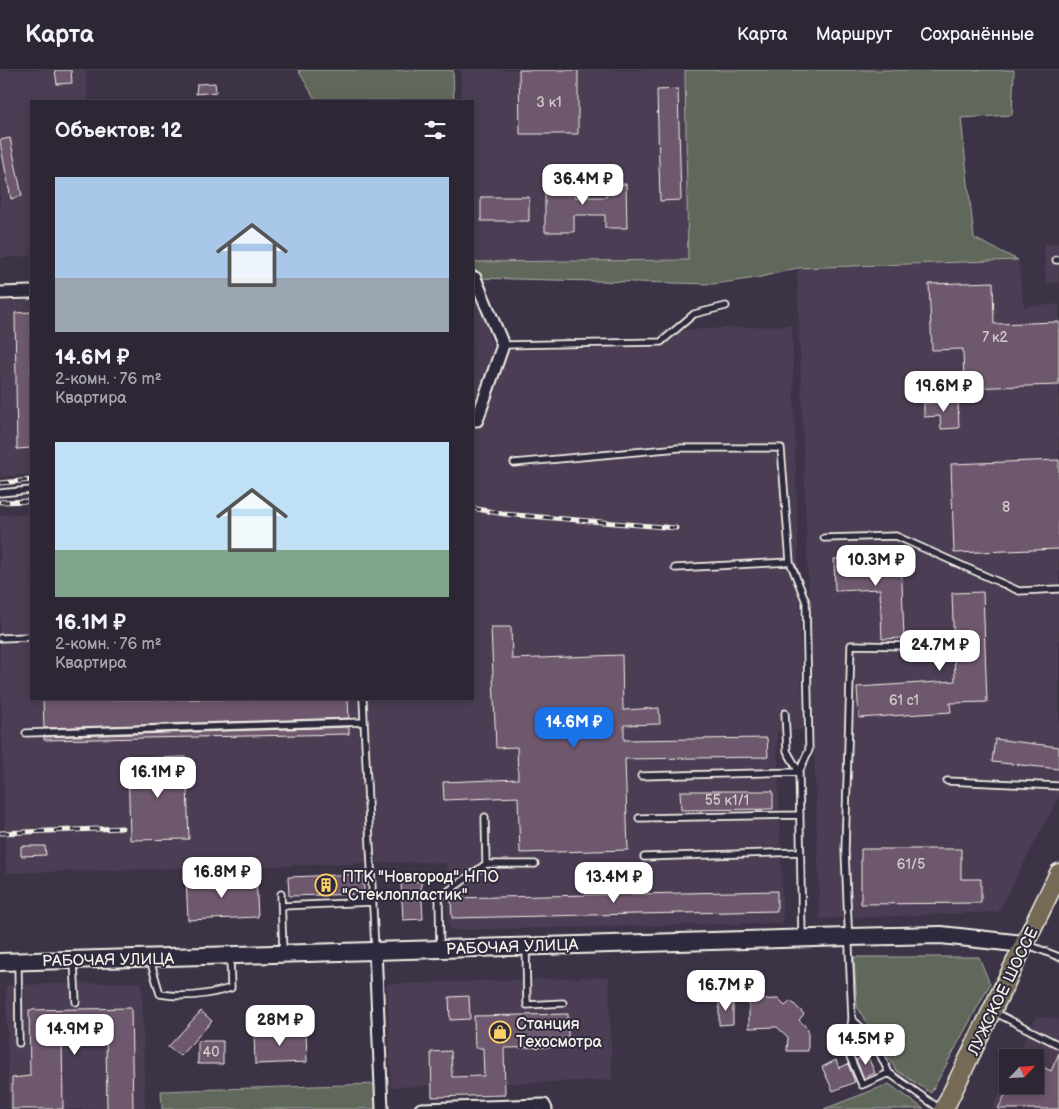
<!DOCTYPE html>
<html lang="ru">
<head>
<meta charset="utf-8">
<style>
  :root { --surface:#2d2635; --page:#352e3d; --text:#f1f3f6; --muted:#a7a5ad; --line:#484350; --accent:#1a73e8 }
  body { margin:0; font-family:"Balsamiq Sans",sans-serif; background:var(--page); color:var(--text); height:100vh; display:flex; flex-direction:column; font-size:19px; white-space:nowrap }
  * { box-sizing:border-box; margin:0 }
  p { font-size:16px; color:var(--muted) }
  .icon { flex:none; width:28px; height:28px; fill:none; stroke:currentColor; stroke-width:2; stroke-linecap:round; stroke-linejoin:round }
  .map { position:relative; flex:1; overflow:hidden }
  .sheet { position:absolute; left:30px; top:30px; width:444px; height:600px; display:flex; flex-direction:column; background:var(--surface); border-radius:0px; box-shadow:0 2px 8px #0003,0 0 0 1px var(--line) }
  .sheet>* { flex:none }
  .needle { width:32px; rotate:65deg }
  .controls { position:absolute; left:999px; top:979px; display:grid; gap:10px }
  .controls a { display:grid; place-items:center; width:45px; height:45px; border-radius:0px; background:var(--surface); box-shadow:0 2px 8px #0003,0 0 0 1px var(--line); font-size:25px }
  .price { position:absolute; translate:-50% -42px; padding:0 11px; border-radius:10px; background:#fff; color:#222; font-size:16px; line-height:32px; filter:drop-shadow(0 1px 2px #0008) }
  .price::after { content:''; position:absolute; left:50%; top:30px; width:15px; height:11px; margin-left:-8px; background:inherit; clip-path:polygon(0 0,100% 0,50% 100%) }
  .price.selected { background:var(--accent); color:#fff }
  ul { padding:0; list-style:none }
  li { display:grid; align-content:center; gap:10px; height:265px; padding:0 25px }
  li span { display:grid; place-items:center; height:155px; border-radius:0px; color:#555 }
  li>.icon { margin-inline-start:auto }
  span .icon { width:90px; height:90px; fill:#fffc; stroke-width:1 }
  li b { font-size:21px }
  h2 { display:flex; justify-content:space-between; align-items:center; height:60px; padding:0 25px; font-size:21px }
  header { display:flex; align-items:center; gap:30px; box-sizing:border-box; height:70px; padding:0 25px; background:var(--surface); border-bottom:1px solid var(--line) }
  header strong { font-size:24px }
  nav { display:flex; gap:28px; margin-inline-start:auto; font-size:18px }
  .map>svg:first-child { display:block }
</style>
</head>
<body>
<header>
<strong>Карта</strong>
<nav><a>Карта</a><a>Маршрут</a><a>Сохранённые</a></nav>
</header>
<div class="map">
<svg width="1059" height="1039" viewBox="0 0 1059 1039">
  <rect width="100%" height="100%" fill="#3c3347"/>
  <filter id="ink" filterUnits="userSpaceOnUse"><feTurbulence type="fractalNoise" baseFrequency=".02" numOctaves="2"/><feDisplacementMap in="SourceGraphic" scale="10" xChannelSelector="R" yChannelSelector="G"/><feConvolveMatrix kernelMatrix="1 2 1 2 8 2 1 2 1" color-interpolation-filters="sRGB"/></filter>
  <g filter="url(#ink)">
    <!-- built -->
    <path fill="#4b3e53" d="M0,0H86L88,31H31V186L0,188Z
      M461,0H685L688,190L473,192L472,31H461Z
      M1044,173H1059V213H1046Z
      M1018,190L1024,237L1059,234V727L998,842L820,849L797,198Z
      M473,215L494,281L660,277V261L792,255L803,660L777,662L783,853L449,860L446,793L413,792L6,803L0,593V445L31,444V629H472Z
      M31,230V404L0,407V235L3,231Z
      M609,907L612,1010L391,1017L387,914Z
      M142,912L145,1039H9L6,915Z
      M1037,946L1059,949V1039H992L1007,1006L1008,1015H1035V988L1016,987Z"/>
    <!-- green -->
    <path fill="#61685b" stroke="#aaaca2" d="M298,0H453L454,31H316Z
      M685,0H1014L1012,45L961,48L974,168L1018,190L797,198L757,208L713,214L475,208L473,204L472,192L688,190Z
      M854,887H979L990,914L931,1023L896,1000L857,937Z
      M376,1014L377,1039H162L161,1021Z
      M889,1014L924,1039H824Z"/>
    <!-- building -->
    <path fill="#6e586e" stroke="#f4f1e8" d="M55,0H71L72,13L57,14Z
      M519,0H578V64H520Z
      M215,13L216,22L196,24L197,14Z
      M678,19L681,130L660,131L657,20Z
      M10,68L22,126L11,129L0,72V70Z
      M545,110H575V127H606V114H626L627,158H605V145H574V162H545Z
      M481,127H529V151H481Z
      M993,212L994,254L1059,252V315L964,318L963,279L932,280L929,214Z
      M31,242V378L17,379L15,243Z
      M958,331L959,358L941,359L940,346L924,347V333Z
      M1059,390V479L954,483L951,394Z
      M901,487L904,568L882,569L880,519L835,521L834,489Z
      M983,522L987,632L950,633L951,642L859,648L857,617L955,611L952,523Z
      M491,557H511L512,589L622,585L623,640L659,638L660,654L624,655V670L767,668L768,687L625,689L628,780L520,783L518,727L444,730L443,712L518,709L517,677L496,678Z
      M43,629H348L349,648L44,658Z
      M349,657V664L44,670V667Z
      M995,669L1059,677V699L992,692Z
      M186,687L189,769L130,770L128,689Z
      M680,721H773V739L681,740Z
      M21,776H45L46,785L21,786Z
      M861,779H961V809H981V833L861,834Z
      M364,804V824L289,826L288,807Z
      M256,805L258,847L188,850L186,808L209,807L210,819L234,818L233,806Z
      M421,811L423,849L403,850L401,812Z
      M777,821V841L452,848L451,828Z
      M469,926L470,949L450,950L449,927Z
      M733,928V954L719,955V929Z
      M778,929L785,936L791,931L804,944L799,950L808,959V981H787L788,967L777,957L749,958V930Z
      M131,938L133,1039H107L106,965L62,966L63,1039H12V1008L30,1006L29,940Z
      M201,941L212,951L180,986L168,977Z
      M568,944V977L504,978L505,1025L432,1027L431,982L451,981L452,1007L484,1006L483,978H475L474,946Z
      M306,960L307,992L255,994L254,962Z
      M198,971H223V994H198Z
      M1059,983V1039H998L1010,1015H1035V993L1051,1001Z
      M867,985L875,1003L864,1008L856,990Z
      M836,990L839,998L848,994L855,1012L833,1021L822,997Z"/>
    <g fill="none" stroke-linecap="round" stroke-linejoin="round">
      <!-- service casing -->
      <g stroke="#f4f1e8" stroke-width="9">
        <path id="service" d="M1056,190H1059
          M503,275L661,272L694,244L726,236
          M514,393L679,378H781L790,492L806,532L809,680L799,702L802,868
          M0,423L31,420
          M824,468L896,466L1019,521L1059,519
          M675,498L790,492
          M0,568L28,567
          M363,629L375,880
          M26,663L364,652
          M641,706L799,702L787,681L785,643
          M947,711L1059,716
          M639,748L800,745
          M644,787L799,782
          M486,794H535
          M281,824L283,882
          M282,836L373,832
          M1026,874L1059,887
          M526,878L527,935L563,933
          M440,879L439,828L486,794L485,747
          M150,890L160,924C183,928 208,925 231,918L230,887
          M74,892L76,932
          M18,893L19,973
          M994,942L1059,975
          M852,949L873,969L889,1003L940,1039
          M889,1003L862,1015L847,980L852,949L845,781L851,575L911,576"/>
      </g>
      <!-- minor casing -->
      <g stroke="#f4f1e8" stroke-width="15">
        <path id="minor" d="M472,208H475L503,275L477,350H472
          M0,223L31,222
          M375,880L382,1039
          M421,1039L544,1035L546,1039"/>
      </g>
      <!-- secondary casing -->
      <g stroke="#f4f1e8" stroke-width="20">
        <path id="secondary" d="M0,892L848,867L941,865L1024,874"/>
      </g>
      <!-- primary casing -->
      <g stroke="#f4f1e8" stroke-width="21">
        <path id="primary" d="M944,1039L1059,803"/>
      </g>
      <!-- service -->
      <use href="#service" stroke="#2f2a3d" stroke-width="5.5"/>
      <!-- minor -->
      <use href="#minor" stroke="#2f2a3d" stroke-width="11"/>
      <!-- secondary -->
      <use href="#secondary" stroke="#2f2a3d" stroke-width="16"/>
      <!-- primary -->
      <use href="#primary" stroke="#746b55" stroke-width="18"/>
      <!-- rail casing -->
      <g stroke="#f4f1e8" stroke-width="5">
        <path id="rail" d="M0,413L31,410
          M0,432L31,431
          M472,438L504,444L676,458
          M0,763L122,758"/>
      </g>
      <!-- rail -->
      <use href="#rail" stroke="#2f2a3d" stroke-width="3" stroke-dasharray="9" stroke-linecap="butt"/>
    </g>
  </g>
  <!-- icons -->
  <defs>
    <g id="building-ring" transform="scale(1.125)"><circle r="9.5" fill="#2f2a3d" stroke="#ffd166" stroke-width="1.5"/><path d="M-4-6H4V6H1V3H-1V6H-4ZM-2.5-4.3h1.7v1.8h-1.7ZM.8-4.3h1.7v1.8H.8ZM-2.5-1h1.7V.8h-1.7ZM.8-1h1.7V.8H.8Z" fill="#ffd166"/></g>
    <g id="shop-ring" transform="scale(1.125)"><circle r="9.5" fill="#2f2a3d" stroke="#ffd166" stroke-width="1.5"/><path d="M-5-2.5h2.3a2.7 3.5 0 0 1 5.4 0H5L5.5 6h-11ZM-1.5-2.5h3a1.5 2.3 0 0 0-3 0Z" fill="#ffd166"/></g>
  </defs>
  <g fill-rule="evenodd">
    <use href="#building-ring" x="326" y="815"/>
    <use href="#shop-ring" x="500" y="962"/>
  </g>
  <g text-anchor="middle" stroke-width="4" stroke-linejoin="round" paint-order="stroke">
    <!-- number labels -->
    <g font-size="14" fill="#d2cbca">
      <text x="549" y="37">3 к1</text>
      <text x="995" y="272">7 к2</text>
      <text x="1006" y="442">8</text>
      <text x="904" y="635">61 с1</text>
      <text x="727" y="735">55 к1/1</text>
      <text x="911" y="799">61/5</text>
      <text x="211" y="987">40</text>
    </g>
    <!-- poi labels -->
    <g font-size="16" fill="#f4f1e8" stroke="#2f2a3d" text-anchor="start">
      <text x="342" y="812">ПТК "Новгород" НПО<tspan x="342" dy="18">"Стеклопластик"</tspan></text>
      <text x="516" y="959">Станция<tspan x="516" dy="18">Техосмотра</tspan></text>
    </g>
    <!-- street labels -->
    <g font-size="16" fill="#f4f1e8" stroke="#2f2a3d">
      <text transform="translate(512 876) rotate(-2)" y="6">РАБОЧАЯ УЛИЦА</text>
      <text transform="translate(108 889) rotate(-1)" y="6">РАБОЧАЯ УЛИЦА</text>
      <text transform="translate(1002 921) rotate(-64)" y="6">ЛУЖСКОЕ ШОССЕ</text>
    </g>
  </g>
</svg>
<div class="controls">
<a><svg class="needle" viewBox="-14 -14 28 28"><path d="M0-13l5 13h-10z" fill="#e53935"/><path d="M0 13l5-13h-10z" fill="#a7a5ad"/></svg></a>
</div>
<b class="price" style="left:583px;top:136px">36.4M ₽</b>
<b class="price" style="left:944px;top:343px">19.6M ₽</b>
<b class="price" style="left:876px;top:517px">10.3M ₽</b>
<b class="price" style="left:940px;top:602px">24.7M ₽</b>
<b class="price selected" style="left:574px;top:679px">14.6M ₽</b>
<b class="price" style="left:158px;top:729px">16.1M ₽</b>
<b class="price" style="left:222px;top:829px">16.8M ₽</b>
<b class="price" style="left:614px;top:834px">13.4M ₽</b>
<b class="price" style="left:726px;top:942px">16.7M ₽</b>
<b class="price" style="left:280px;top:977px">28M ₽</b>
<b class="price" style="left:75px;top:986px">14.9M ₽</b>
<b class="price" style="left:866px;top:996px">14.5M ₽</b>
<section class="sheet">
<h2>Объектов: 12<svg class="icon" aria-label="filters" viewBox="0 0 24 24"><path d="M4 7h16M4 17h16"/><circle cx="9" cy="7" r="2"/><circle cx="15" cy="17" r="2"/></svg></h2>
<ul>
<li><span style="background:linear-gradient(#a9c7e8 65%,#9aa5b1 0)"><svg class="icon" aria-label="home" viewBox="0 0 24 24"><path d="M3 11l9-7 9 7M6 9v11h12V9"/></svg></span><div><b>14.6M ₽</b><p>2-комн. · 76 m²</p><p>Квартира</p></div></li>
<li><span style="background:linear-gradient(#bfe0f5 70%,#7fa58c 0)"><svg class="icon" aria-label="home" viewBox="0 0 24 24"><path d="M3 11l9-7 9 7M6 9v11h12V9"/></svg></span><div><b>16.1M ₽</b><p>2-комн. · 76 m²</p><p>Квартира</p></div></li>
</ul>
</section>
</div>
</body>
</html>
